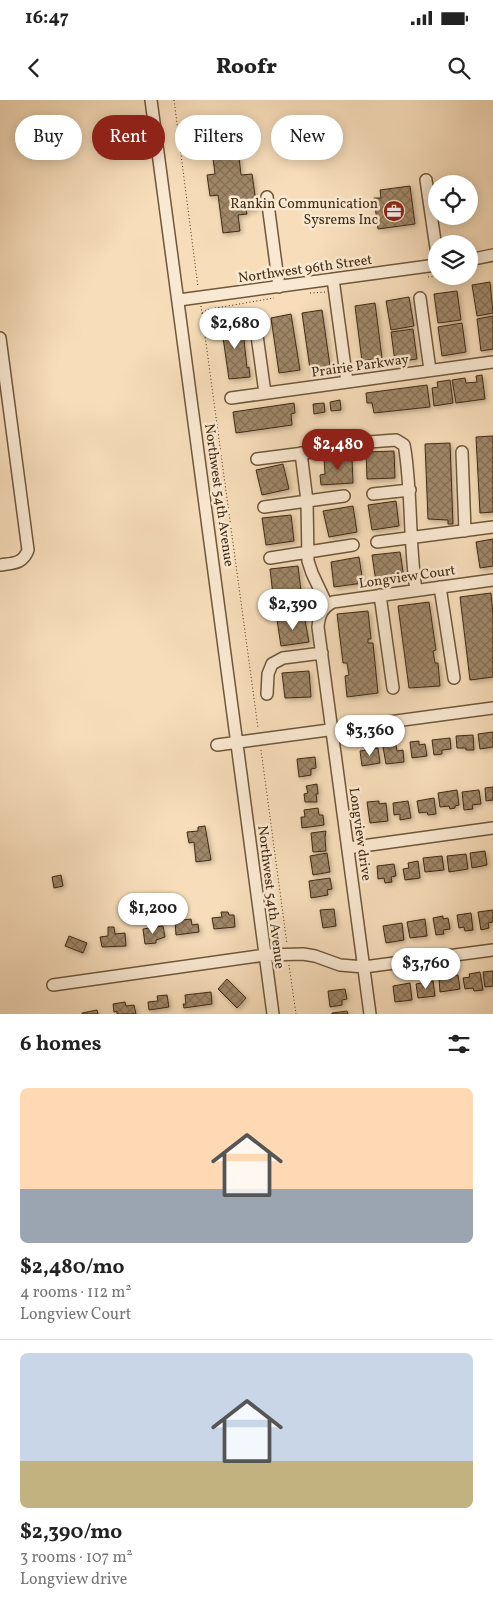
<!DOCTYPE html>
<html lang="en">
<head>
<meta charset="utf-8">
<style>
  :root { --surface:#fff; --page:#f2f2f2; --text:#222; --muted:#767676; --line:#e0e0e0; --accent:#8f2418 }
  body { margin:0; font-family:Vollkorn,serif; background:var(--page); color:var(--text); height:100vh; display:flex; flex-direction:column; font-size:19px; white-space:nowrap }
  * { box-sizing:border-box; margin:0 }
  p { font-size:16px; color:var(--muted) }
  .icon { flex:none; width:28px; height:28px; fill:none; stroke:currentColor; stroke-width:2; stroke-linecap:round; stroke-linejoin:round }
  .map { position:relative; height:914px; overflow:hidden }
  .sheet { display:flex; flex-direction:column; background:var(--surface); flex:1 }
  .sheet>* { flex:none }
  .top-card { position:absolute; left:15px; top:15px; width:464px; height:45px; display:flex; gap:10px }
  .fabs { position:absolute; left:428px; top:75px; display:grid; gap:10px }
  .fabs a { display:grid; place-items:center; width:50px; height:50px; border-radius:50%; background:var(--surface); box-shadow:0 2px 12px #0003; font-size:25px }
  .price { position:absolute; translate:-50% -42px; padding:0 11px; border-radius:18px; background:#fff; color:#222; font-size:16px; line-height:32px; filter:drop-shadow(0 1px 2px #0008) }
  .price::after { content:''; position:absolute; left:50%; top:30px; width:15px; height:11px; margin-left:-8px; background:inherit; clip-path:polygon(0 0,100% 0,50% 100%) }
  .price.selected { background:var(--accent); color:#fff }
  ul { padding:0; list-style:none }
  li { display:grid; align-content:center; gap:10px; height:265px; padding:0 20px }
  li+li { border-top:1px solid var(--line) }
  li span { display:grid; place-items:center; height:155px; border-radius:8px; color:#555 }
  li>.icon { margin-inline-start:auto }
  span .icon { width:90px; height:90px; fill:#fffc; stroke-width:1 }
  li b { font-size:21px }
  h2 { display:flex; justify-content:space-between; align-items:center; height:60px; padding:0 20px; font-size:21px }
  .pill { padding:0 18px; border-radius:22px; background:var(--surface); box-shadow:0 2px 12px #0003; font-size:18px; line-height:45px }
  .pill.selected { background:var(--accent); color:#fff }
  .status { display:flex; justify-content:space-between; align-items:center; height:35px; padding:0 25px; background:var(--surface); direction:ltr }
  .status svg { height:14px; fill:currentColor }
  header { display:flex; justify-content:space-between; align-items:center; height:65px; padding:0 20px; background:var(--surface); font-size:22px; font-weight:800 }
  .map>svg:first-child { display:block }
</style>
</head>
<body>
<div class="status"><b>16:47</b><svg viewBox="0 0 49 12"><path d="M0 12V9h3v3zM5 12V6h3v6zM10 12V3h3v9zM15 12V0h3v12zM26 1h20v11H26zM47 4h2v5h-2z"/></svg></div>
<header><svg class="icon" aria-label="back" viewBox="0 0 24 24"><path d="M15 5l-7 7 7 7"/></svg>Roofr<svg class="icon" aria-label="search" viewBox="0 0 24 24"><circle cx="10" cy="10" r="6"/><path d="M15 15l6 6"/></svg></header>
<div class="map">
<svg width="493" height="914" viewBox="0 0 493 914">
  <defs>
    <pattern id="building-cross-hatch" width="8" height="8" patternUnits="userSpaceOnUse" patternTransform="scale(1.25)"><rect width="8" height="8" fill="#a08769"/><path d="M0 0l8 8M0 8l8-8" fill="none" stroke="#846f55"/></pattern>
    <filter id="shadow"><feDropShadow dx="2" dy="2" stdDeviation="2.5" flood-color="#0004"/></filter>
  </defs>
  <rect width="100%" height="100%" fill="#f7ddba"/>
  <filter id="stains"><feTurbulence type="fractalNoise" baseFrequency=".004" numOctaves="4"/><feColorMatrix values="0 0 0 0 .2 0 0 0 0 .09 0 0 0 0 .02 0 0 0 .5 -.17"/></filter>
  <radialGradient id="worn" r=".72"><stop offset=".6" stop-color="#630" stop-opacity="0"/><stop offset="1" stop-color="#630" stop-opacity=".3"/></radialGradient>
  <!-- building -->
  <path fill="url(#building-cross-hatch)" stroke="#412a11" filter="url(#shadow)" d="M238,48L241,75L252,74L257,109L246,110L247,114L238,115L240,131L223,133L218,95L210,96L207,75L215,74L212,51Z
    M410,86L415,124L378,129L374,98H381L380,90Z
    M490,182L493,213L477,216L472,185Z
    M457,191L461,220L438,223L434,194Z
    M409,197L414,226L391,230L386,201Z
    M375,203L382,258L362,261L355,206Z
    M322,210L330,266L310,269L302,213Z
    M291,214L300,270L279,273L271,218Z
    M493,216V249L481,251L477,219Z
    M242,221L247,268L249,267L250,277L229,279L221,224Z
    M462,223L466,252L442,256L438,227Z
    M413,229L417,259L395,262L391,232Z
    M482,275L485,299L456,303L452,280L465,278L466,283L477,282L476,276Z
    M450,280L453,303L434,306L432,288L438,287L437,282Z
    M427,285L430,307L374,313L372,303H367L366,293Z
    M340,300L341,310L331,311L330,302Z
    M294,303L295,313L291,314L292,325L236,333L233,312Z
    M324,303L325,312L314,314L313,304Z
    M493,336V412L480,413L476,337Z
    M450,343L453,424H448V420L428,419L425,344Z
    M394,351L395,378L367,379L366,352Z
    M352,357L353,383L321,385L320,375L325,374L324,359Z
    M283,364L289,389L262,395L256,370Z
    M396,401L399,426L372,430L368,405Z
    M353,406L357,432L329,437L323,411Z
    M291,415L294,441L266,445L262,418Z
    M493,439V466L480,468L476,442Z
    M400,452L404,478L376,482L372,455Z
    M359,457L363,483L334,487L331,462Z
    M298,466L301,492L273,495L270,469Z
    M491,493L493,515V577L470,580L460,497Z
    M429,502L436,550L433,551L435,563H438L440,586L409,588L398,506Z
    M368,511L371,539H368V543H373L378,593L347,597L345,576L349,575L347,563H343L337,514Z
    M304,515L309,542L281,546L277,520Z
    M309,571L311,597L285,598L282,573Z
    M493,632V647L480,649L478,634Z
    M473,635L474,650H466V648H457L456,636Z
    M450,638L451,649L442,650V654L434,655L432,640Z
    M419,641V645L425,644L427,656L412,658L410,642Z
    M396,645L397,651L403,650L404,662L386,664L383,647Z
    M378,648L380,663L362,666L360,651Z
    M315,657L316,668L311,669V675L299,677L297,659Z
    M317,684L318,694H316L317,702H305L304,694L308,693L306,686Z
    M493,687V700L486,701L485,688Z
    M457,690L459,705L455,706V708L450,709L449,706L440,707L438,693Z
    M479,690L481,704L472,705L473,709L464,710L462,692Z
    M434,698L436,714L428,715L427,712L419,713L417,701Z
    M379,701V704L386,703L388,721L370,723L367,702Z
    M408,701L411,718L400,720V714L394,715L393,703Z
    M318,708L319,715H323L324,725L302,728L301,717H305L304,710Z
    M205,726L211,760L196,762L194,742L189,743L187,732L198,731V727Z
    M326,731L325,738L326,751L313,752L311,733Z
    M485,751L487,765L472,768L470,753Z
    M327,753L330,772L313,775L310,756Z
    M466,754L468,769L449,772L447,756Z
    M442,756L444,770L425,772L423,758Z
    M418,761L420,778L405,780L403,769L409,768L408,763Z
    M394,764L396,776L391,777L392,782L385,783L384,778L378,779L377,766Z
    M61,775L63,786L54,788L52,777Z
    M330,778L332,789L327,790L328,795L311,798L309,781Z
    M334,809L336,826L323,828L320,810Z
    M493,810V822L488,823L489,828L481,830L478,812Z
    M221,812H228L229,815H234L235,827L214,829L212,818L222,817Z
    M471,813L473,830L465,831L464,827L459,828L457,815Z
    M443,816V819L448,818L450,829L443,830L444,834L436,835L433,818Z
    M191,819L192,825L198,824L199,832L176,835L175,821Z
    M425,819L427,836L410,838L407,822Z
    M402,823L404,840L386,843L383,826Z
    M163,826L165,837L156,840V843L145,844L143,829Z
    M108,827H114L115,834L125,833L126,846L102,847L100,837L108,836Z
    M69,836L87,843L83,853L65,846Z
    M493,871V886L485,887L483,872Z
    M480,872L483,890L474,891L473,888L465,889L463,878L470,877L469,874Z
    M458,875L460,889L440,892L439,878Z
    M227,879L246,898L237,908L218,889Z
    M433,881L435,896L418,898L416,884Z
    M410,883L412,900L395,902L393,886Z
    M345,889L347,899L342,900V905L330,907L328,891Z
    M211,892L212,904L184,908L183,904H186L185,895Z
    M167,895L169,907L149,910L148,902L158,901L157,896Z
    M125,902L126,906L134,905L136,914H117V911L114,912L113,904Z
    M97,910L98,914H82V913Z
    M347,911L348,914H332V913Z"/>
  <g fill="none" stroke-linecap="round" stroke-linejoin="round">
    <!-- minor casing -->
    <g stroke="#6e573b" stroke-width="14">
      <path id="minor" d="M151,0L273,914
        M426,80L436,148
        M267,97L279,187
        M469,160L493,155
        M333,179L347,282
        M420,198L430,270
        M179,200L436,165
        M255,221L265,293
        M0,238L28,450C23,464 13,463 0,465
        M231,298L493,262
        M369,342L396,340L404,345L405,350C412,396 409,444 416,490
        M462,352L465,431
        M301,353L307,401L308,461L312,473L327,505
        M257,359L343,348
        M373,394L410,390
        M264,407L344,396
        M377,442L493,427
        M270,458L353,445
        M440,487L454,578
        M380,495L393,588
        M275,509L297,504L321,492
        M267,594L268,574L272,564L283,558L322,553
        M217,645L493,608
        M348,748L493,728
        M53,885L265,855L303,854L315,856L340,865L364,867L493,850
        M370,914L318,527C319,515 322,508 333,502L493,480"/>
    </g>
    <!-- path -->
    <path stroke="#412a11" stroke-width="1" stroke-dasharray="1 2.5" stroke-linecap="butt" d="M174,0L198,187
      M428,177L440,176
      M310,193L326,192
      M201,206L258,628
      M202,213L207,210L216,208L274,198
      M261,650L287,844
      M289,865L296,914"/>
    <!-- minor -->
    <use href="#minor" stroke="#fae9d2" stroke-width="11"/>
  </g>
  <!-- icons -->
  <defs>
    <g id="office-disc" transform="scale(1.125)"><circle r="9.5" fill="#8f2418" stroke="#fae9d2"/><path d="M-6-3h4V-5.5h4V-3h4V5H-6ZM-1-4.5V-3h2v-1.5ZM-6 0V1H6V0Z" fill="#fff"/></g>
  </defs>
  <g fill-rule="evenodd">
    <use href="#office-disc" x="394" y="111"/>
  </g>
  <g text-anchor="middle" stroke-width="5" stroke-linejoin="round" paint-order="stroke">
    <!-- poi labels -->
    <g font-size="14" fill="#412a11" stroke="#fae9d2" text-anchor="end">
      <text x="378" y="108">Rankin Communication<tspan x="378" dy="16">Sysrems Inc</tspan></text>
    </g>
    <!-- street labels -->
    <g font-size="14" fill="#412a11" stroke="#fae9d2">
      <text transform="translate(305 168) rotate(-8)" y="5">Northwest 96th Street</text>
      <text transform="translate(360 265) rotate(-8)" y="5">Prairie Parkway</text>
      <text transform="translate(220 395) rotate(82)" y="5">Northwest 54th Avenue</text>
      <text transform="translate(407 476) rotate(-8)" y="5">Longview Court</text>
      <text transform="translate(361 734) rotate(82)" y="5">Longview drive</text>
      <text transform="translate(272 797) rotate(83)" y="5">Northwest 54th Avenue</text>
    </g>
  </g>
  <rect width="100%" height="100%" filter="url(#stains)"/>
  <rect width="100%" height="100%" fill="url(#worn)"/>
</svg>
<div class="fabs">
<a><svg class="icon" aria-label="locate" viewBox="0 0 24 24"><circle cx="12" cy="12" r="6"/><path d="M12 2v4M12 18v4M2 12h4M18 12h4"/></svg></a>
<a><svg class="icon" aria-label="layers" viewBox="0 0 24 24"><path d="M12 4l9 5-9 5-9-5zM3 14l9 5 9-5"/></svg></a>
</div>
<b class="price" style="left:235px;top:250px">$2,680</b>
<b class="price selected" style="left:338px;top:371px">$2,480</b>
<b class="price" style="left:293px;top:531px">$2,390</b>
<b class="price" style="left:370px;top:657px">$3,360</b>
<b class="price" style="left:153px;top:835px">$1,200</b>
<b class="price" style="left:426px;top:890px">$3,760</b>
<div class="top-card">
<a class="pill">Buy</a>
<a class="pill selected">Rent</a>
<a class="pill">Filters</a>
<a class="pill">New</a>
</div>
</div>
<section class="sheet">
<h2>6 homes<svg class="icon" aria-label="filters" viewBox="0 0 24 24"><path d="M4 7h16M4 17h16"/><circle cx="9" cy="7" r="2"/><circle cx="15" cy="17" r="2"/></svg></h2>
<ul>
<li><span style="background:linear-gradient(#ffd9b3 65%,#9aa5b1 0)"><svg class="icon" aria-label="home" viewBox="0 0 24 24"><path d="M3 11l9-7 9 7M6 9v11h12V9"/></svg></span><div><b>$2,480/mo</b><p>4 rooms · 112 m²</p><p>Longview Court</p></div></li>
<li><span style="background:linear-gradient(#c9d6e8 70%,#c2b280 0)"><svg class="icon" aria-label="home" viewBox="0 0 24 24"><path d="M3 11l9-7 9 7M6 9v11h12V9"/></svg></span><div><b>$2,390/mo</b><p>3 rooms · 107 m²</p><p>Longview drive</p></div></li>
</ul>
</section>
</body>
</html>
